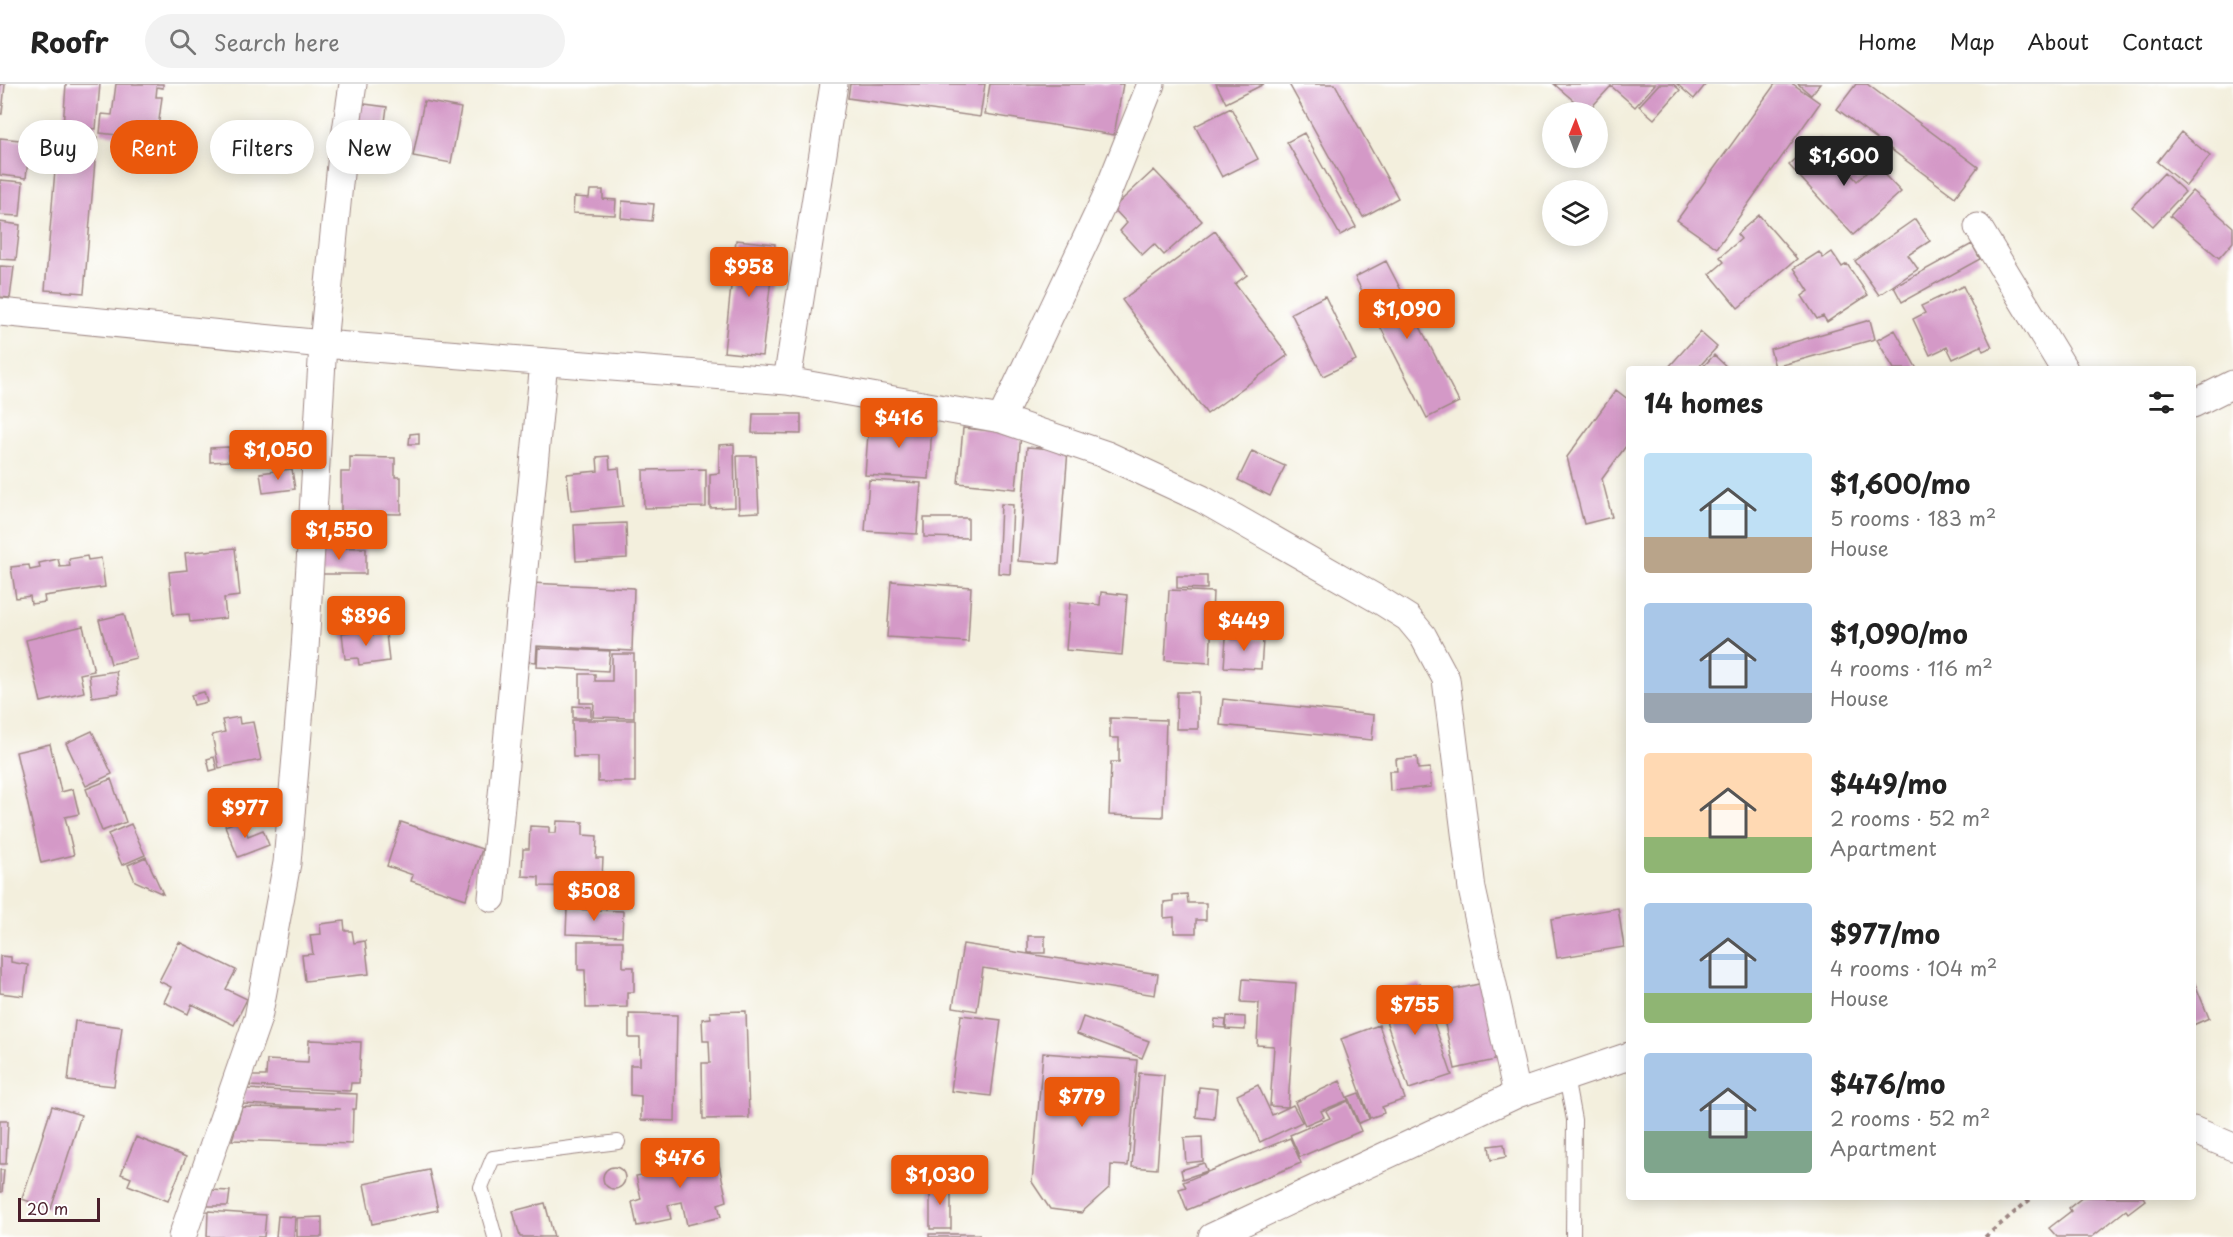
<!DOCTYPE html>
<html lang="en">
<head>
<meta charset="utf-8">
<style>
  :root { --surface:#fff; --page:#f2f2f2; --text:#222; --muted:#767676; --line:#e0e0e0; --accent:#ea580c }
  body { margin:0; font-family:"Playpen Sans",sans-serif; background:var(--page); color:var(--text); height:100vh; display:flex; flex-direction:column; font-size:22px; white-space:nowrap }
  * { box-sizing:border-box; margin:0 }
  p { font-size:20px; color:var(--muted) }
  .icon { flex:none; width:33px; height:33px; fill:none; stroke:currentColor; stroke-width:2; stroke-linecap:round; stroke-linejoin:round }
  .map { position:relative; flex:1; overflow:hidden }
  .details { position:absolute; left:1626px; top:282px; width:570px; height:834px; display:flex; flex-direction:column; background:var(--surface); border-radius:6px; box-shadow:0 3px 15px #0003 }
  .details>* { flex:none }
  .banner { position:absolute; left:18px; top:36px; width:570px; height:54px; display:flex; gap:12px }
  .needle { width:39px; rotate:1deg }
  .buttons { position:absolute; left:1542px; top:18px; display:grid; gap:12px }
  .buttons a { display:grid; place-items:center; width:66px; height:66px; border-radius:50%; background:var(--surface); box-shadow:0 3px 15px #0003; font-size:30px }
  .scale { position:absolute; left:18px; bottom:15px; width:82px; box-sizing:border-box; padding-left:6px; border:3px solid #4a1f2b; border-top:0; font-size:16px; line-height:21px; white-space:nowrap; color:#4a1f2b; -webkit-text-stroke:4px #fff; paint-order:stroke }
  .price { position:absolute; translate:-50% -51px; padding:0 14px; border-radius:6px; background:var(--accent); color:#fff; font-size:20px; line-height:39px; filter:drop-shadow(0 2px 3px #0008) }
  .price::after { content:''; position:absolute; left:50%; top:36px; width:18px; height:14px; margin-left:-9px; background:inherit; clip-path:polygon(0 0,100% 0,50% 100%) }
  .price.active { background:#222; color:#fff }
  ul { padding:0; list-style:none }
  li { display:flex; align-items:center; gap:18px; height:150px; padding:0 18px }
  li span { display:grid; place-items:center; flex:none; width:168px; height:120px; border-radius:6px; color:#555 }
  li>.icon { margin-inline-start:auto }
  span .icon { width:72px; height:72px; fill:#fffc; stroke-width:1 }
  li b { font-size:26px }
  h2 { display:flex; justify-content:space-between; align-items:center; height:72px; padding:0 18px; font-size:26px }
  .chip { padding:0 21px; border-radius:27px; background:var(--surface); box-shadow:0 3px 15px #0003; font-size:21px; line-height:54px }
  .chip.active { background:var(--accent); color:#fff }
  header { display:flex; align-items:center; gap:36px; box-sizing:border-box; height:84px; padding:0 30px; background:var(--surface); border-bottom:2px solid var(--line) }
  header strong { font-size:28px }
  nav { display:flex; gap:33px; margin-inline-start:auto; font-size:21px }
  .search { width:420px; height:54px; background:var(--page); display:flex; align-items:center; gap:15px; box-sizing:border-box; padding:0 21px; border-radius:33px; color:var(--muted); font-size:22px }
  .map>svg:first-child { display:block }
</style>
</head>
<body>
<header>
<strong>Roofr</strong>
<div class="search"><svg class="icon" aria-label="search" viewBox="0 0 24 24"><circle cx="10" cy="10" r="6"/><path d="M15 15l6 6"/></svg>Search here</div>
<nav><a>Home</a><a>Map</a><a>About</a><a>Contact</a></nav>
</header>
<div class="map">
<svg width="2233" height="1153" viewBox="0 0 2233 1153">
  <rect width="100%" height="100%" fill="#fff"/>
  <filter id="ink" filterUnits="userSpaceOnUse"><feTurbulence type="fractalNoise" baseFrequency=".0167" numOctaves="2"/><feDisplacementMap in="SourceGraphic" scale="12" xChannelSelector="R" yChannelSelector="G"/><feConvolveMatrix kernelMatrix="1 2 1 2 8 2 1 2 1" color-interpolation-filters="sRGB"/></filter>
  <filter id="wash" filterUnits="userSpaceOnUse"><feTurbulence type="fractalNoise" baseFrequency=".008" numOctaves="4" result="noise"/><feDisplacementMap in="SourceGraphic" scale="24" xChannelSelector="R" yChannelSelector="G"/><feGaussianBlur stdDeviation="1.35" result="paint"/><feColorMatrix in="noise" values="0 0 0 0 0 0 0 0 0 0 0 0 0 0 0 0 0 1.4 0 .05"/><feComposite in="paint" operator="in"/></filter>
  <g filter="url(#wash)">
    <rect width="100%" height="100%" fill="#f3efdd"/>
    <g id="blocks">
      <!-- building -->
      <path fill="#d499c7" d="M0,0H5L2,30H0Z
        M66,0H100L96,45L63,42Z
        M116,0H163V4L157,3L156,13H162L158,44L153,43L152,55L100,49L102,30L112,31Z
        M850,0H985L980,33L848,14Z
        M990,0H1123L1114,51L985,30Z
        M1216,0H1264L1226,19Z
        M1289,0H1335L1398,114L1363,133Z
        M1554,0H1655L1635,23L1611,2L1587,28Z
        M1659,0H1673L1680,6L1654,35L1639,22Z
        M1677,0H1706L1694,15Z
        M1775,0H1793L1820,19L1717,164L1677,136Z
        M1798,0H1820L1811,11Z
        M1856,0H1867L1978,83L1955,113L1837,25Z
        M424,17L461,24L451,79L413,72Z
        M357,19L387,23L382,60L353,56Z
        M1231,24L1258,75L1222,93L1195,42Z
        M2181,48L2210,72L2186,102L2157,78Z
        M1304,49L1356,143L1340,151L1287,58Z
        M58,50L97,53L84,209L45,206Z
        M0,54L30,57L26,94L0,91Z
        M1819,54L1857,97L1875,81L1901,108L1853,151L1789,81Z
        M1154,86L1202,137L1164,171L1154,160L1142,171L1120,147L1127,139L1113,124Z
        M2164,89L2185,108L2153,142L2132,123Z
        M0,96L23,98L20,132L0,131Z
        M590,106H603V115L616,116L615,131L573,129L574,113L589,114Z
        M2192,107L2233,143V158L2219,174L2170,132Z
        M622,117L654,120L652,137L621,134Z
        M1759,131L1797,175L1738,224L1710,190L1724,178L1720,173L1741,155L1737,150Z
        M1915,135L1930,157L1908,171L1918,185L1879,211L1855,177Z
        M0,138L20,141L16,176L0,175Z
        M1215,147L1247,191L1235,200L1288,271L1207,330L1122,216Z
        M736,156L775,160L762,272L724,268Z
        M1972,160L1980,175L1902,218L1894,203Z
        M1819,168L1823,174L1832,168L1842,183L1847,180L1868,211L1827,238L1823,232L1817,235L1802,212L1809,207L1794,184Z
        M1386,177L1459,318L1427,334L1355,193Z
        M0,182L14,183L10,214L0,213Z
        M1963,202L1992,263L1983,267L1981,262L1953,275L1947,263L1930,271L1913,235L1925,229L1921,222Z
        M1325,212L1356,276L1323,292L1291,229Z
        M1870,236L1875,255L1775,283L1770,265Z
        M1895,246L1917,285H1894L1877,256Z
        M1700,248L1717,263L1697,285H1667Z
        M1714,271L1729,285H1701Z
        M1616,306L1629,316V358L1602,395L1612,433L1584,440L1567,373Z
        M753,330H801V350L752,349Z
        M869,336L932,339L929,395L865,391Z
        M963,344L1021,350L1016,405L958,399Z
        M419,349V360H409L410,350Z
        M734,360L735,423L710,424V390L719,389V361Z
        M229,363V377L210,378V364Z
        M1027,363L1068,366L1059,480L1018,477Z
        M1252,367L1285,382L1270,412L1238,396Z
        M609,372L610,385L619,384L623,422L571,427L567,390L598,387L597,373Z
        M737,372H756L759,428L739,429Z
        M350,373L395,374V393H401V430L341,429V388H350Z
        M292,385L295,405L263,409L260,389Z
        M706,385V423L644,424L643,386Z
        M869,396L921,399L917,450L865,447Z
        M1001,420L1013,421L1010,490L998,489Z
        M924,434H968V454L924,453Z
        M626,439L627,474L576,477L574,441Z
        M312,463L366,464V490H312Z
        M235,464L240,512L224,514L226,534L190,538L189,530L173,531L169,488L187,486L185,469Z
        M87,472L88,476L101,474L105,503L44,512L45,518L31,520L30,512L16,514L11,483L29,481L30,486L40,484L39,479L58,475L60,483L70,482L69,475Z
        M1177,492H1207V505L1177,504Z
        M891,497L971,503L968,558L887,553Z
        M530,499L634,504L632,567L537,562L536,578L526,577Z
        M1169,506L1213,508L1210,579L1165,576Z
        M1101,508L1127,511L1122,571L1066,566L1070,518L1100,521Z
        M124,530L136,574L111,580L99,536Z
        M83,542L94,587L80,590L84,608L41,618L26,556Z
        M372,545L373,551L386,549L389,577L359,581L358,574L345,575L342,549Z
        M1236,547L1253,548V555L1263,556L1261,585L1224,583L1226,554L1236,555Z
        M538,564L610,567L608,587L537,583Z
        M612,570H634V634L593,633L594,619H580V590H595V597H612Z
        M116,587L119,609L92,613L89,591Z
        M204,608L207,618L194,621L191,611Z
        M1177,608H1198V645H1176Z
        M1223,615L1374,631L1372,656L1220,641Z
        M573,622L591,623V634H573Z
        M239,633L240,640L253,638L261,676L219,684L212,651L225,648L222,636Z
        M1110,634L1166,636L1163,733L1109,731L1111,678H1119V654H1110Z
        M572,636H635V698H598V673H573Z
        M92,647L112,690L86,702L66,659Z
        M50,660L61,708L73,705L79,730L65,733L74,771L41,779L16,668Z
        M214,673L217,685L210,687L207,675Z
        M1417,673L1418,685L1430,684L1431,703L1390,707L1389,687H1397L1396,675Z
        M111,695L126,738L102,747L86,705Z
        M241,736L248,752L263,746L269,761L238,773L225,742Z
        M557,737L583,738V751L597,752L596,774H603L602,794L578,793V803L539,802V793L522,792L523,765H529L530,742L549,743V749H556Z
        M401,738L482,765L466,815L411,797L413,791L387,782Z
        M131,740L145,771L122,781L108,750Z
        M146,773L163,810L135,797L128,781Z
        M629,798V812H599V799Z
        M1187,810L1188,819H1206V836H1196V849H1174V833L1164,834V818L1173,817V811Z
        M1618,824L1624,863L1557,874L1551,835Z
        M567,825L623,827L622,852L566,850Z
        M344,837L345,847H352L354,859L365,857L369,890L305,897L302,871L313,870L310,851L321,850L320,840Z
        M1028,852H1045V869H1028Z
        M578,857H623V883H634V908H627V923L586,924L585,886H578Z
        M179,858L236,886L226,905L247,915L234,941L192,920L188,930L164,918L171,903L159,897Z
        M963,860L1158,890L1155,911L983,884L977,927L953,923Z
        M0,872L11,873V878L28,881L24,912L0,909Z
        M1243,895L1296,899L1288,1023L1270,1022L1274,962L1257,961L1259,919L1241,918Z
        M2193,895L2209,934L2193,941Z
        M1488,898L1504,974L1455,985L1438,909Z
        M1420,899L1452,991L1409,1005L1378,913Z
        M746,927L749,1034L703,1035L702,979H710L709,957H703L702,935L711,934L710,928Z
        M629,930L677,931L675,1037L641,1036V1012L630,1011V981H640V954H629Z
        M961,931L1001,936L991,1012L951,1007Z
        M1227,932L1245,933V946L1226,945Z
        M1083,933L1149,957L1142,974L1077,950Z
        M1215,935L1226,936L1225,944L1214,943Z
        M75,937L122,943L114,1002L68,997Z
        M1379,941L1405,1015L1382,1023L1384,1029L1370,1034L1341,955Z
        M309,956L361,958L359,999H351L350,1007L250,1002L251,992H266L267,976L308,978Z
        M1043,969L1137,976L1128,1082L1111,1081L1110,1103L1081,1129L1050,1125L1032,1098Z
        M1139,989L1164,991L1157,1085L1132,1083Z
        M1340,997L1348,1016L1321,1027L1324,1033L1305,1041L1295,1018Z
        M1258,1001L1272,1031L1293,1021L1302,1038L1260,1058L1237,1011Z
        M1199,1003L1217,1005L1214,1035L1196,1033Z
        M244,1005L357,1010L356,1025H353L352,1060L232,1056L242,1023L341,1025L243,1020Z
        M1359,1009L1369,1035L1359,1039L1348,1013Z
        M1348,1017L1361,1047L1300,1073L1290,1051L1330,1034L1326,1027Z
        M52,1022L81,1031L51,1125L22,1115Z
        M0,1037H8L6,1080H0Z
        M136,1053L186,1073L168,1117L128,1101L131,1094L121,1090Z
        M1202,1053L1203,1077L1186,1079L1184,1054Z
        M1290,1054L1301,1079L1187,1126L1179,1105L1186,1103L1183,1098Z
        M684,1059L686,1068L699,1065L703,1080L718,1076L727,1117L718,1120L721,1133L687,1141L682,1118L668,1121L671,1135L637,1142L632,1118L641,1115L636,1092L647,1090L645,1082L665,1078L666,1083L672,1081L667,1062Z
        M1504,1060L1506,1073L1491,1076L1489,1062Z
        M1204,1079L1207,1087L1183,1095L1181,1086Z
        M603 1094a11 11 0 1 1 22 0a11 11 0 1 1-22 0Z
        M0,1086H4L2,1108H0Z
        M429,1086L438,1126L372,1140L364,1100Z
        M930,1098H951V1145H930Z
        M209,1106L230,1107L228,1122H208Z
        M2083,1113H2143L2145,1116L2128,1129L2126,1126L2092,1153H2057L2049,1144L2071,1127L2069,1124Z
        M545,1119L554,1153H520L513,1127Z
        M208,1127L266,1131L264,1153H207Z
        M278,1132L295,1133L294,1153H276Z
        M322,1133V1153H297V1134Z
        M929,1150H979V1153H929Z"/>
    </g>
  </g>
  <g filter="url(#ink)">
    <use href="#blocks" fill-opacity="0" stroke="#9e8784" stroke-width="1.5"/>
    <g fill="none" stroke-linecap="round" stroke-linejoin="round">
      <!-- service casing -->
      <g stroke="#9e8784" stroke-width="16">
        <path id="service" d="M1566,993L1574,1036L1573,1153
          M495,1153L481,1103L493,1074L618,1058"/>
      </g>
      <!-- minor casing -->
      <g stroke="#9e8784" stroke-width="29">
        <path id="minor" d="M1978,143L2064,285
          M0,228L323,260L787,297L1001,335L1107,371L1202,415L1381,517L1408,534L1423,552L1446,595L1472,805L1517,1010
          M787,297L834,0
          M2193,320L2233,300
          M1001,335L1105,115L1151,0
          M492,814L544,278
          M2193,1046L2233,1063
          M182,1153L258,934L287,779L305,565L323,260L341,80L353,0
          M1212,1153L1517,1010L1629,972"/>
      </g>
      <!-- path -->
      <path stroke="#9e8784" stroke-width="4" stroke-dasharray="4.5 4.5" stroke-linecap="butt" d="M1985,1153L2033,1113"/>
      <!-- service -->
      <use href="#service" stroke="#fff" stroke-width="14"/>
      <!-- minor -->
      <use href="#minor" stroke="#fff" stroke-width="27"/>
    </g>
  </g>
</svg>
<div class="buttons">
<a><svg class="needle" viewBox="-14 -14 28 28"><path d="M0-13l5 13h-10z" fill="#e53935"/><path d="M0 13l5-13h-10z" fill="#767676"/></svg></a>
<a><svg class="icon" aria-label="layers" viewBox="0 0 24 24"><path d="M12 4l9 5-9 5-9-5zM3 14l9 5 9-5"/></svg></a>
</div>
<div class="scale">20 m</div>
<b class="price active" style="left:1844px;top:103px">$1,600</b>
<b class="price" style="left:749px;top:214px">$958</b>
<b class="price" style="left:1407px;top:256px">$1,090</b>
<b class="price" style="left:899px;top:365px">$416</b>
<b class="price" style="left:278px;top:397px">$1,050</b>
<b class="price" style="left:339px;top:477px">$1,550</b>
<b class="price" style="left:366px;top:563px">$896</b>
<b class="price" style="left:1244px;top:568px">$449</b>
<b class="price" style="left:245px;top:755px">$977</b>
<b class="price" style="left:594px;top:838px">$508</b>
<b class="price" style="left:1415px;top:952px">$755</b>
<b class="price" style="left:1082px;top:1044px">$779</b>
<b class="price" style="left:680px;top:1105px">$476</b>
<b class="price" style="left:940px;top:1122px">$1,030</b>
<div class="banner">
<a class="chip">Buy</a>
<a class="chip active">Rent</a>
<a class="chip">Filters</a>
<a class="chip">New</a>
</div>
<section class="details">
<h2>14 homes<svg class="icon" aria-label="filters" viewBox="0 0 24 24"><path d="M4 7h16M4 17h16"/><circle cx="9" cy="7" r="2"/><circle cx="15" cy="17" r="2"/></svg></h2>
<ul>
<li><span style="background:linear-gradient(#bfe0f5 70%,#b9a48a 0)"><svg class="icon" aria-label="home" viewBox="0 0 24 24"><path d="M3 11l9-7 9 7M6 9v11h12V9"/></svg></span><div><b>$1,600/mo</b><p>5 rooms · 183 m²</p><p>House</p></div></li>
<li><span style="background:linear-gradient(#a9c7e8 75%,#9aa5b1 0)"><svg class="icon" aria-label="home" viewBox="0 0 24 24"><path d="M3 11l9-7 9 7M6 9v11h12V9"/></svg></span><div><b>$1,090/mo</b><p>4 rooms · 116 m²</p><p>House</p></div></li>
<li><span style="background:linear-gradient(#ffd9b3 70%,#8fb573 0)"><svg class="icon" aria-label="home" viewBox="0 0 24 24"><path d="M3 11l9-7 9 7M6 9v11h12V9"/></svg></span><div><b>$449/mo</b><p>2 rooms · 52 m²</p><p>Apartment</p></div></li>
<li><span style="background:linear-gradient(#a9c7e8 75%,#8fb573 0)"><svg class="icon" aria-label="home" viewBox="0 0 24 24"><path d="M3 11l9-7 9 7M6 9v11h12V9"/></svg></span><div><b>$977/mo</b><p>4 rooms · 104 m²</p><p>House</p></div></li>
<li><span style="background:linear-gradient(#a9c7e8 65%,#7fa58c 0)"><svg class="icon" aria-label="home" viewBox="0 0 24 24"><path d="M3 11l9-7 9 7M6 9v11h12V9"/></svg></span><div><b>$476/mo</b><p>2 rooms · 52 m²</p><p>Apartment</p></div></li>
</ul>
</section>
</div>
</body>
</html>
